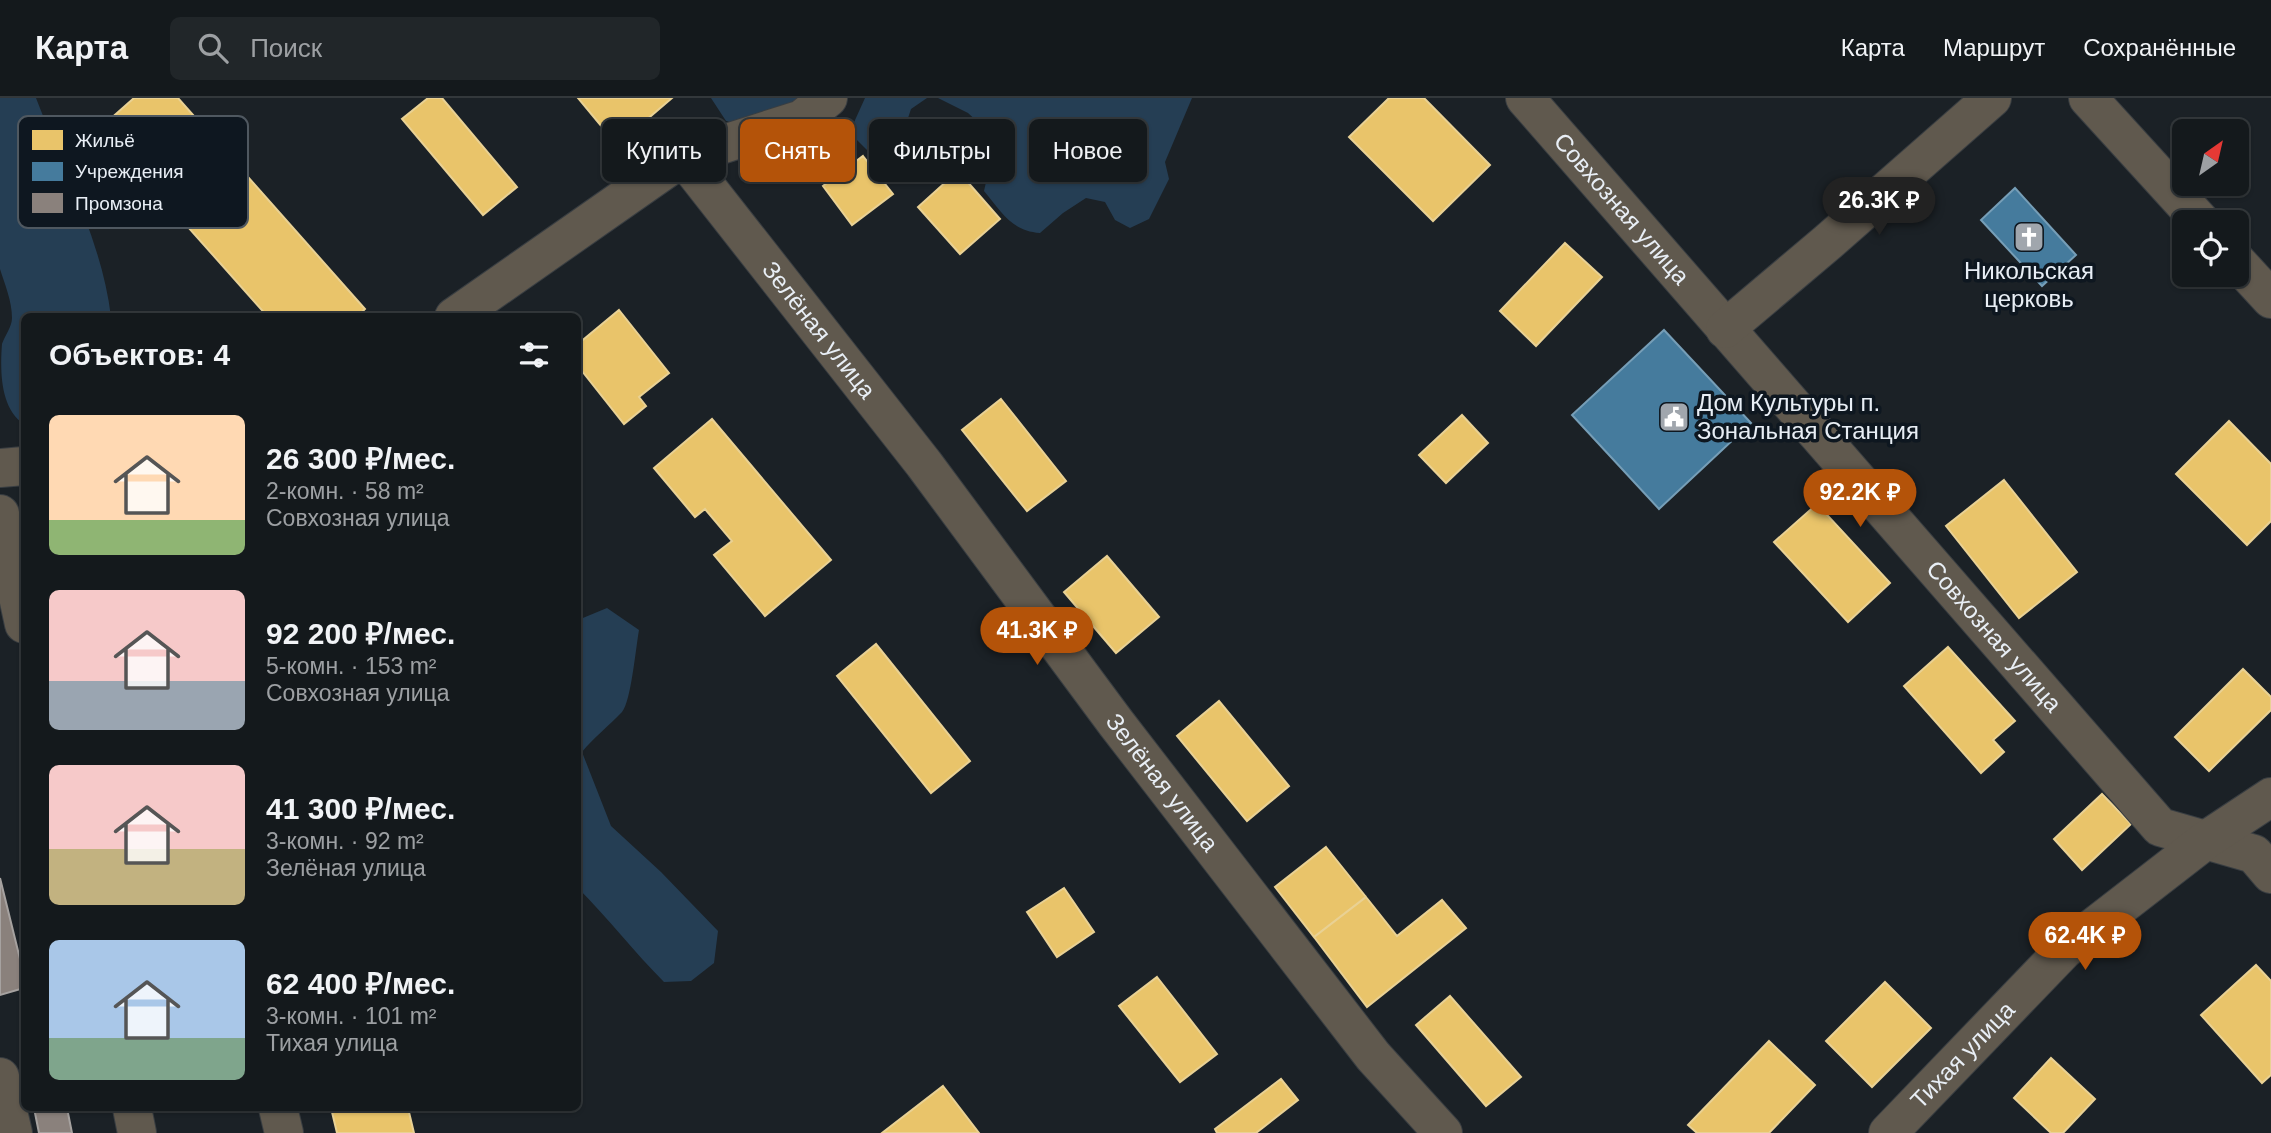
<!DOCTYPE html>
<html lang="ru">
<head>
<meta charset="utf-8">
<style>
  :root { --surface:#14191c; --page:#212629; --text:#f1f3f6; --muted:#9da0a3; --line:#33383b; --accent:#b45309 }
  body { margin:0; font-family:Helvetica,sans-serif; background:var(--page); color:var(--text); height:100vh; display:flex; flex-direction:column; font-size:26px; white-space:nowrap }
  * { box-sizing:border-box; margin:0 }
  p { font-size:23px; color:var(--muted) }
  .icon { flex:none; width:38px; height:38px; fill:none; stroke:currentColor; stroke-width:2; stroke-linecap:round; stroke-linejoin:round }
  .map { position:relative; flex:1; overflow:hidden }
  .side { position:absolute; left:21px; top:215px; width:560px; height:798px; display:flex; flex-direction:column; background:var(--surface); border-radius:10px; box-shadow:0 2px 5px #0004,0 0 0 2px var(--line) }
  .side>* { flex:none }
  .hud { position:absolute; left:602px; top:21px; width:665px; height:63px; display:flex; gap:14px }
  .needle { width:46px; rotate:34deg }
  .controls { position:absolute; left:2172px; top:21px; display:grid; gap:14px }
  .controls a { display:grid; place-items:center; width:77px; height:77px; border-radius:10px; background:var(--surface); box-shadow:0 2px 5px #0004,0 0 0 2px var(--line); font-size:35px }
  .price { position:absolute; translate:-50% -60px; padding:0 16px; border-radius:24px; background:var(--accent); color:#fff; font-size:23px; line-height:46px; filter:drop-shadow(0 2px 4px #0008) }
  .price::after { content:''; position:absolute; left:50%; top:42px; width:21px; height:16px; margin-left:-10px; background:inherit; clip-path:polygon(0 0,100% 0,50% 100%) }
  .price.active { background:#222; color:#fff }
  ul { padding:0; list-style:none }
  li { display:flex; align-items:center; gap:21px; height:175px; padding:0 28px }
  li span { display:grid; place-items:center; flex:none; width:196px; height:140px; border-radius:10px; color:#555 }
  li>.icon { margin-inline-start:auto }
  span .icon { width:84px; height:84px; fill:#fffc; stroke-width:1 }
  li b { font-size:30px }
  h2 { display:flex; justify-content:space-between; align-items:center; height:84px; padding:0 28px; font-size:30px }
  .pill { padding:0 24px; border-radius:10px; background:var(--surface); box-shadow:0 2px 5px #0004,0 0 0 2px var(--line); font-size:24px; line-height:63px }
  .pill.active { background:var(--accent); color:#fff }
  header { display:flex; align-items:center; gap:42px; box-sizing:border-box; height:98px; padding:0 35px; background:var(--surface); border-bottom:2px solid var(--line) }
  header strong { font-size:33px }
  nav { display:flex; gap:38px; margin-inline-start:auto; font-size:24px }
  .search { width:490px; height:63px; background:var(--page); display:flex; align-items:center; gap:18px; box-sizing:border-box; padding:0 24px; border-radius:10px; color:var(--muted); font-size:26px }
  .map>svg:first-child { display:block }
</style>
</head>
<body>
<header>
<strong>Карта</strong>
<div class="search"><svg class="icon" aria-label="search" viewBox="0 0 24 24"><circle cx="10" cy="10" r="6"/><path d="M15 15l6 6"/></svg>Поиск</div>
<nav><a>Карта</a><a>Маршрут</a><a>Сохранённые</a></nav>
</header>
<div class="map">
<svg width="2271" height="1035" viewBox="0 0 2271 1035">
  <rect width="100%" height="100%" fill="#1b2126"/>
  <!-- green -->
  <path fill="#253e54" d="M0,0H36C63,71 102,143 111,219H24V326C0,311 0,272 2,246C5,237 12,229 12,220C12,203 5,187 0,171Z
    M711,0H814L749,28L726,23Z
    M865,0H927L911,11L901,41L889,52L868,53L856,41L851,31Z
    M938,0H1192L1165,64L1169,81L1149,121L1130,130L1115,122L1105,104L1086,100L1063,115L1040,135C1011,133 1002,114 984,93L993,53V38L968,15Z
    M607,510L639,532C636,548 631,604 622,614C609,628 594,639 582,654L611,728L661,774L718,833L714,865L691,883L664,884C634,854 608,820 578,790V522Z"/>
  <!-- homes -->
  <path fill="#e9c46a" stroke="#e9d194" stroke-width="2" d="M134,0H178L365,211L357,219H268L100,30Z
    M428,0H442L517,89L483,117L402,21Z
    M578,0H672L617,47Z
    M1389,0H1424L1490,67L1433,123L1349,39Z
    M863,58L893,96L852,127L823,88Z
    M958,73L1000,121L960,156L918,109Z
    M1565,145L1602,179L1536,248L1500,213Z
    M619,212L669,275L639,299L646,308L624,326L578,268V246Z
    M1001,301L1066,383L1027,413L962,332Z
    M1462,317L1488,345L1446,385L1419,357Z
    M712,321L831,462L765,518L714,457L732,443L705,411L695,419L654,370Z
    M2229,323L2271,366V423L2247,447L2176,376Z
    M2004,382L2077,474L2019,520L1946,428Z
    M1817,406L1890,485L1848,524L1774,444Z
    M1107,458L1159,519L1116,555L1064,494Z
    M876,546L970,663L931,695L837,578Z
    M1948,549L2015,623L1993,642L2004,654L1981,675L1904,588Z
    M2243,571L2271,599V612L2209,673L2175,639Z
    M1219,603L1289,688L1247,723L1177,638Z
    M2102,696L2131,726L2082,772L2054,741Z
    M1326,749L1366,799L1314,839L1275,789Z
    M1064,790L1094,834L1057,859L1027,814Z
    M1366,799L1397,838L1442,802L1466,830L1367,909L1314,839Z
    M2256,867L2271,883V977L2262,985L2201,917Z
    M1157,879L1217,956L1180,984L1119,908Z
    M1885,884L1931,930L1872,989L1826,943Z
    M1450,898L1521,979L1486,1008L1416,927Z
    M1769,943L1815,987L1769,1035H1697L1688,1027Z
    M2051,960L2095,1001L2063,1035H2051L2014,1000Z
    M1281,981L1298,1002L1256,1035H1217L1215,1031Z
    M943,988L979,1035H882Z
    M349,1010H408L414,1035H337L332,1014Z"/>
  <!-- public -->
  <path fill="#457b9d" stroke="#769eb7" stroke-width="2" d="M2015,90L2076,157L2042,188L1981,122Z
    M1664,232L1751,325L1659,411L1572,317Z"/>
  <!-- industry -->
  <path fill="#8a817c" stroke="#a6a2a0" stroke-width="2" d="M0,780L24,877V890L0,897Z
    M34,1010H67L72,1035H39Z"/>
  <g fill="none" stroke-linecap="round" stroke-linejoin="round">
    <!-- minor casing -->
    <g stroke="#393e42" stroke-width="40">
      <g id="minor">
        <path id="s1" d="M1525,0L2160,729L2254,756L2271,776"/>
        <path d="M2088,0L2201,124"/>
        <path id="s2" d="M683,59L924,366L1116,625L1373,958L1443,1035"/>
        <path d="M2236,163L2271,201"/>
        <path d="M454,219L683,59L802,21L828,0"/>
        <path d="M1725,231L1828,144L1992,0"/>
        <path d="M0,370L24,368"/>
        <path d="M0,416L24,526"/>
        <path d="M0,979L13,1035"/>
        <path d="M132,1010L137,1035"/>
        <path d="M278,1010L284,1035"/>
        <path id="s3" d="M1888,1035L2064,852L2206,742L2271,699"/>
      </g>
    </g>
    <!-- minor -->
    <use href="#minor" stroke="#60594e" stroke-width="38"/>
  </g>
  <!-- icons -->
  <defs>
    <g id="church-square" transform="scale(1.575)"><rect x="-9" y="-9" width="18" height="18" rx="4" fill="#a0a6ad" stroke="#0e1720"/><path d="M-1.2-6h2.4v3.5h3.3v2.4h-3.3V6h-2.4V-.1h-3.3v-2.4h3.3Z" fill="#fff"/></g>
    <g id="civic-square" transform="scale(1.575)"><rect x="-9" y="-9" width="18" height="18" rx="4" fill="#a0a6ad" stroke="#0e1720"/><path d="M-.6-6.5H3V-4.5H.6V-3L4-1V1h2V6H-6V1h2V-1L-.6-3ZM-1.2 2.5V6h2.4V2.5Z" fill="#fff"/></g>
  </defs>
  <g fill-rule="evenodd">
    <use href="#church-square" x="2029" y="139"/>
    <use href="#civic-square" x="1674" y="319"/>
  </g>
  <g text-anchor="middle" stroke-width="7" stroke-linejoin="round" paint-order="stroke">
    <!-- street labels -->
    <g font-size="24" fill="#e8eef5" stroke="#0e1720">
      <text dy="8" stroke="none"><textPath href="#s1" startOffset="147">Совхозная улица</textPath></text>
      <text dy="8" stroke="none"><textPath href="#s2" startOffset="220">Зелёная улица</textPath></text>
      <text dy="8" stroke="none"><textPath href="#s1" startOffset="714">Совхозная улица</textPath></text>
      <text dy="8" stroke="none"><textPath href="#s2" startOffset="788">Зелёная улица</textPath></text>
      <text dy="8" stroke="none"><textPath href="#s3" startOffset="108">Тихая улица</textPath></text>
    </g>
    <!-- poi labels -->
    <g font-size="24" fill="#e8eef5" stroke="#0e1720">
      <text x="2029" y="181">Никольская<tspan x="2029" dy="28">церковь</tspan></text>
      <text x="1697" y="313" text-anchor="start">Дом Культуры п.<tspan x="1697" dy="28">Зональная Станция</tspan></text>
    </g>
  </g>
  <!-- legend -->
  <rect x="18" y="18" width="230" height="112" rx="10" fill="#0e1720" stroke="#4f5860" stroke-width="2"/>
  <rect x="32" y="32" width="31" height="20" fill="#e9c46a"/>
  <rect x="32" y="64" width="31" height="19" fill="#457b9d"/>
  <rect x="32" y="95" width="31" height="20" fill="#8a817c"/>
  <g font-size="19" fill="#e8eef5">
    <text x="75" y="49">Жильё</text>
    <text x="75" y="80">Учреждения</text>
    <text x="75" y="112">Промзона</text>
  </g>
</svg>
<div class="controls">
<a><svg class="needle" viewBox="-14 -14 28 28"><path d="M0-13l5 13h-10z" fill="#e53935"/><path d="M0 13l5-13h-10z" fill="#9da0a3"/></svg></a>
<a><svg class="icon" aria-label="locate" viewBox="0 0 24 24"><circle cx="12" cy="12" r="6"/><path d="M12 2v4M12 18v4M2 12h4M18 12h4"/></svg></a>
</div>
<b class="price active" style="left:1879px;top:139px">26.3K ₽</b>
<b class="price" style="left:1860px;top:431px">92.2K ₽</b>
<b class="price" style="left:1037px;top:569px">41.3K ₽</b>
<b class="price" style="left:2085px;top:874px">62.4K ₽</b>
<div class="hud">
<a class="pill">Купить</a>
<a class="pill active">Снять</a>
<a class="pill">Фильтры</a>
<a class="pill">Новое</a>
</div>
<section class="side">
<h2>Объектов: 4<svg class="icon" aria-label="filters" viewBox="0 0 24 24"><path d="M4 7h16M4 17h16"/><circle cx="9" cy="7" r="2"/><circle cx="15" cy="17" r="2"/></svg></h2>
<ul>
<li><span style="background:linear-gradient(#ffd9b3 75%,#8fb573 0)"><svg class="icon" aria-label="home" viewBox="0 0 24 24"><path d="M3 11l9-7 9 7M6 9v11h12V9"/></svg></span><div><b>26 300 ₽/мес.</b><p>2-комн. · 58 m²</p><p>Совхозная улица</p></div></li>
<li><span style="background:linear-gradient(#f6c9c9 65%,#9aa5b1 0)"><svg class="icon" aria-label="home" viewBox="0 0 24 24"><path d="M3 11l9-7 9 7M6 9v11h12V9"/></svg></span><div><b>92 200 ₽/мес.</b><p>5-комн. · 153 m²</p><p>Совхозная улица</p></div></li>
<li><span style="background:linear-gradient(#f6c9c9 60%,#c2b280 0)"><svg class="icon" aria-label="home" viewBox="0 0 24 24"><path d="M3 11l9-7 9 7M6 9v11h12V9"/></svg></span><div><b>41 300 ₽/мес.</b><p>3-комн. · 92 m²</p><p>Зелёная улица</p></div></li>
<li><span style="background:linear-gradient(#a9c7e8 70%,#7fa58c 0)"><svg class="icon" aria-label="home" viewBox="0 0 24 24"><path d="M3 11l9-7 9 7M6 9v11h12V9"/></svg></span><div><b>62 400 ₽/мес.</b><p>3-комн. · 101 m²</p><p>Тихая улица</p></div></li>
</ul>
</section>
</div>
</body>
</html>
